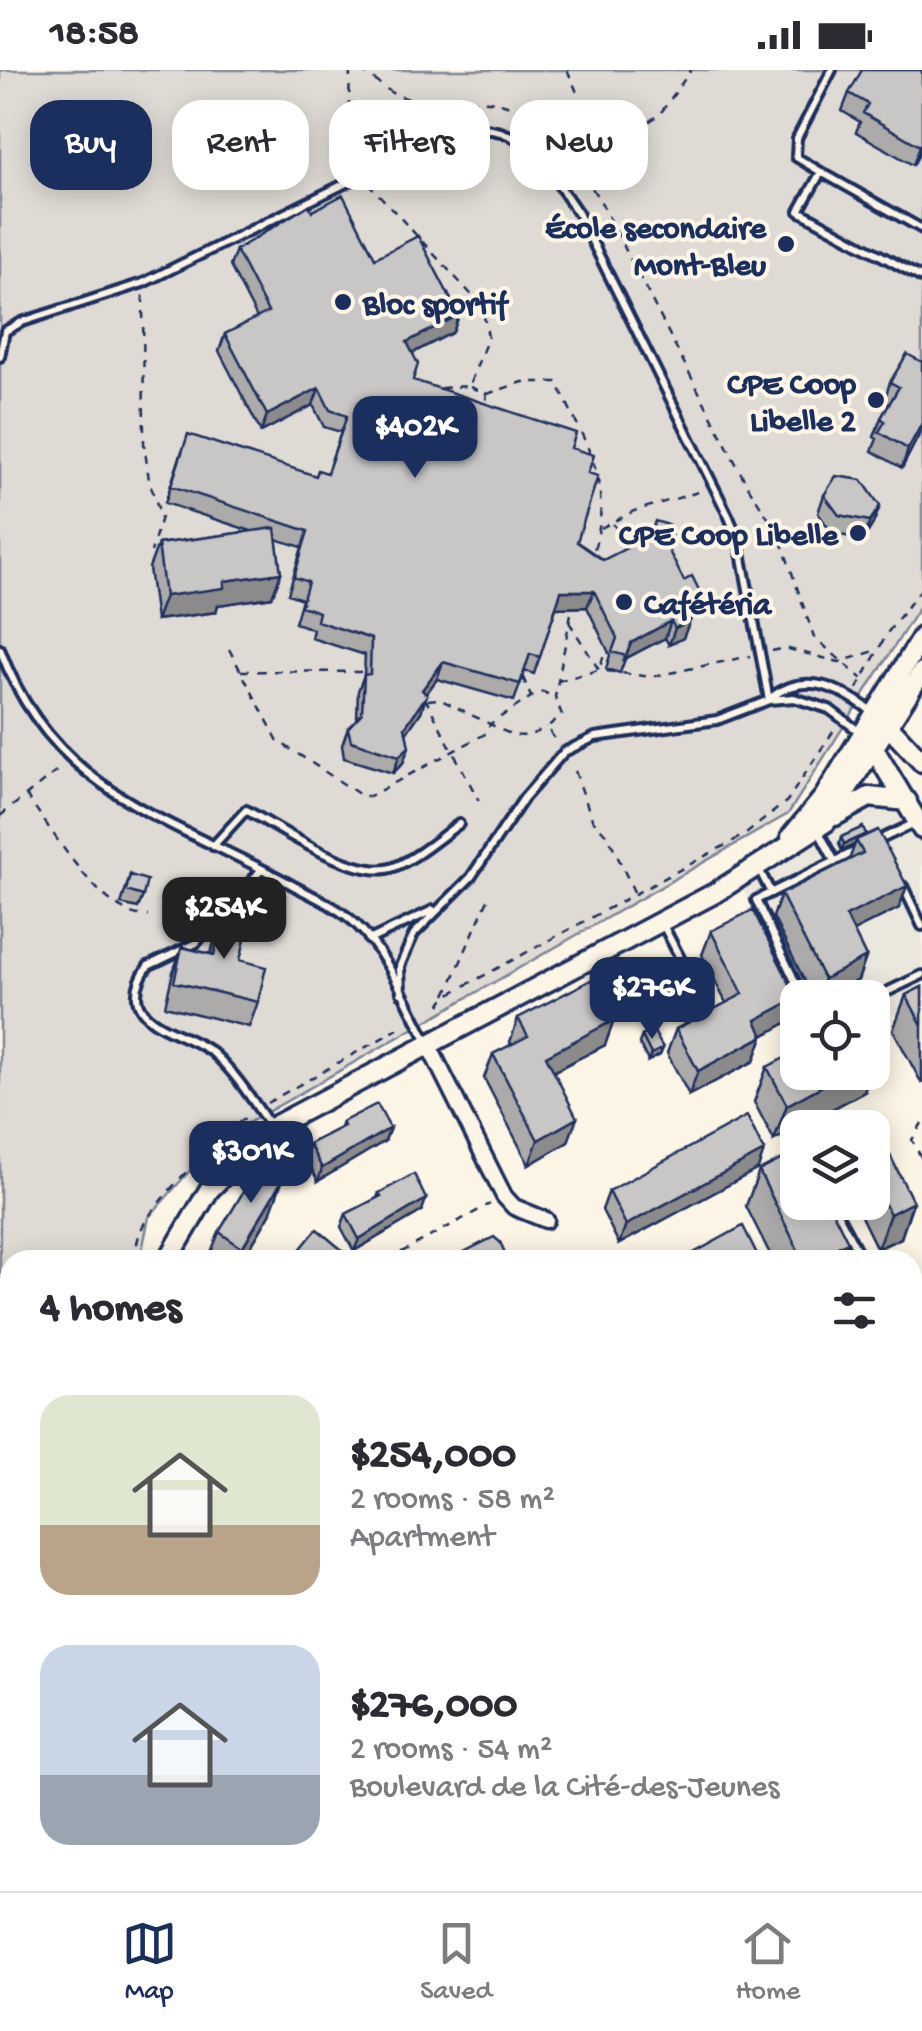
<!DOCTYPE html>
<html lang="en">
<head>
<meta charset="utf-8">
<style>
  :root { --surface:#fff; --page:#f2f2f3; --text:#2b2b33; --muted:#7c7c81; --line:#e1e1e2; --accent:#1b2f5e }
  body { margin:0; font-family:"Gochi Hand",sans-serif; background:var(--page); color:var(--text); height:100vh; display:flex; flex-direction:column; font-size:38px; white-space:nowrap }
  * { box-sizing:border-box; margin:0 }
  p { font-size:32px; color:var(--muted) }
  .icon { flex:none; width:55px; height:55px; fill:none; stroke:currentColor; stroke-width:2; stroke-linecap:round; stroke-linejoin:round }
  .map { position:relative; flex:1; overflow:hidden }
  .panel { position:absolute; left:0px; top:1180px; width:922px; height:642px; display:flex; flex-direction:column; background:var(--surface); border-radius:30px 30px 0 0; box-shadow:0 5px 25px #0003 }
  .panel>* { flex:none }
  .banner { position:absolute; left:30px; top:30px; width:862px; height:90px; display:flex; gap:20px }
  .controls { position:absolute; left:780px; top:910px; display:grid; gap:20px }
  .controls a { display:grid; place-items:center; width:110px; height:110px; border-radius:20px; background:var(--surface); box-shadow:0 5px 25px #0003; font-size:50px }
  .price { position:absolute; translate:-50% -85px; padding:0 22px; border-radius:20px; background:var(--accent); color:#fff; font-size:32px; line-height:65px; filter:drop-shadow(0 2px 5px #0008) }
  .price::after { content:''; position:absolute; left:50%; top:60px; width:30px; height:22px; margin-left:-15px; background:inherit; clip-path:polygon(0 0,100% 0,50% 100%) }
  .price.selected { background:#222; color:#fff }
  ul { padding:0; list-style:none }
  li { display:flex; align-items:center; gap:30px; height:250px; padding:0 40px }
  li span { display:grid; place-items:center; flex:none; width:280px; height:200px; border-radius:30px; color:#555 }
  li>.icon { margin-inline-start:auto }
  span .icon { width:120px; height:120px; fill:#fffc; stroke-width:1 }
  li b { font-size:42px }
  h2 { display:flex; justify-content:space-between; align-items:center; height:120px; padding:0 40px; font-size:42px }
  .pill { padding:0 35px; border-radius:30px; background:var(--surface); box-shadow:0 5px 25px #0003; font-size:35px; line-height:90px }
  .pill.selected { background:var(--accent); color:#fff }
  .status { display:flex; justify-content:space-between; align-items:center; height:70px; padding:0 50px; background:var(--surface); direction:ltr }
  .status svg { height:28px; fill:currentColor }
  .tab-bar { display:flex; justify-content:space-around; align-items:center; height:140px; border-top:2px solid var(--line); background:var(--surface); font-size:28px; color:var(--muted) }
  .tab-bar a { display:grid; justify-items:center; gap:5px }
  .tab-bar .selected { color:var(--accent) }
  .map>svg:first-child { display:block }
</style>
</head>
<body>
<div class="status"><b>18:58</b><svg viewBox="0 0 49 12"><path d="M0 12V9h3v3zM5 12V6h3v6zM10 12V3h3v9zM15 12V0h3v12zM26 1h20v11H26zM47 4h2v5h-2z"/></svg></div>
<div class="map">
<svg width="922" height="1821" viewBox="0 0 922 1821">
  <rect width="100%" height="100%" fill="#fcf5e5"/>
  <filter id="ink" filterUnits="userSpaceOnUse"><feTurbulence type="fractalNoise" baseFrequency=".01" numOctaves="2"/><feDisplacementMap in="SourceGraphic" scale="20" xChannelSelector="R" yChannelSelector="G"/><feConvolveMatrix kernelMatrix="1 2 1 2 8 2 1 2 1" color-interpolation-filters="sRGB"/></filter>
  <g filter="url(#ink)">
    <!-- built -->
    <path fill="#ece7dc" d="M892,727L922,759V930L873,955L872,928L797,930L738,810L826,752Z"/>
    <!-- green -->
    <path fill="#dfdbd4" stroke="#7d8599" stroke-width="2.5" d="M0,0H922V533L788,744L215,1072L149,1147L140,1190H10V1812L49,1813L47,1821H0Z"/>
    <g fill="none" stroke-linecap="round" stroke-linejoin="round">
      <!-- service casing -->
      <g stroke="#1b2f5e" stroke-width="14">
        <path id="service" d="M821,102L796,87L797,68L832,0
          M922,159L821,102L799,141L922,208
          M0,287L5,261L22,252L143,213L448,63C519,44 541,90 578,143L729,447L739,472L769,630
          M0,579C52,721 166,747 285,811C309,825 336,835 356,854C387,883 407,934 427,971
          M772,627C807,600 841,619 873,642
          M819,762L835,792
          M879,770L917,752
          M213,776L246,740C279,758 358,812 394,797C417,788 439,768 459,754
          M758,797L771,823
          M262,799L196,873L148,896C108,954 186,960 213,983C236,1003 254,1033 271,1057
          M903,816L922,856
          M662,853L700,927
          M369,870L433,840
          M401,923L400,896L414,864L471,807L524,728L564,682L595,667L717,650L769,630L794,628L829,639L860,662
          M803,928L756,830L858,780
          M872,929L922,905
          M831,1132L860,1186L867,1190
          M912,1251L922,1269
          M0,1332L10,1325
          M0,1485L5,1502L0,1540"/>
      </g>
      <!-- minor casing -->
      <g stroke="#1b2f5e" stroke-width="21">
        <path id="minor" d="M427,972L504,1126L514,1137L546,1150
          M912,1683L922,1678
          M327,1812L368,1821
          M267,1821L268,1812
          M747,1821L749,1812"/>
      </g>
      <!-- tertiary casing -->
      <g stroke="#1b2f5e" stroke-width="25">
        <path id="tertiary" d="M882,649L922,692
          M871,674L922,759
          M835,746L869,727L907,731
          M791,767L824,727L922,567
          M168,1190L209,1120L271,1058L715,823L826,752L922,602
          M80,1821L81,1812"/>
      </g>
      <!-- path -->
      <path stroke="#1b2f5e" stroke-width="2.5" stroke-dasharray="8 8" stroke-linecap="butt" d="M350,0L348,72L354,94
        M361,0L392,23L434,38
        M567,0L604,82L660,44L691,0
        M348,72C378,65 406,50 434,39C520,8 561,67 602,134L746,413L779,465L814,567L862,609
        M568,106L603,82
        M368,113L482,236L488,267L469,316L440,318
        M143,225L144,373L149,410L161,447L151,482
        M470,317L487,324L485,333
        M487,324L523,312H557C585,374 615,412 593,483
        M613,454L630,475
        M601,458L634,441L705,420
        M665,465L680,468
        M631,475L644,461L652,462
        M569,552L599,600L651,607L750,586
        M229,579L278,671L362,726H370L487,663L490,654C514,667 523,671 547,657
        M772,581L785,578L839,592L875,581
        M241,601L363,602
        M523,607L531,627L543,622L554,627
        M558,611L599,600L605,582L610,583
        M857,619L888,562L922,518
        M425,628L479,731
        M428,630L439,629L490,654L531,627
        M554,668L547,657L562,645L555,627L572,538
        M575,701L592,749L609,768L635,824
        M26,725C52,759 102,848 148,846
        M0,746L62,697
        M446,925L488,829
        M440,935L446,926L746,764L787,731L836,657
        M267,1033L398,959
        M922,1053L912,1070L922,1089
        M134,1190C136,1180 137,1169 141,1160C153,1132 222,1063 248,1046
        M387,1190L490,1134
        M51,1821L52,1812"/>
      <!-- service -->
      <use href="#service" stroke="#fcf5e5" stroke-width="6"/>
      <!-- minor -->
      <use href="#minor" stroke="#fcf5e5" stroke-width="14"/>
      <!-- tertiary -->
      <use href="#tertiary" stroke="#fcf5e5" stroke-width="18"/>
    </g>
    <!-- wall -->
    <path fill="#acabaa" stroke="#1b2f5e" stroke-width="2.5" d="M922,0V83L920,82L913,95L856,62L860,52L842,41L849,23Z
      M312,141L375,188L459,245L453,262L413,283V310L571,378L588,403L577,472L603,490L664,471L683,568L669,575L665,568L625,589L620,603L606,599L610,585L587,537L556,538L534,604L525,601L514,631L437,609L426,624L421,642L406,663L403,693L393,703L344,688L342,675L348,658L357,649L358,621L364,605L365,585L311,568L313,559L295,553L302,529L288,524L302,477L276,469L281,503L272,527L218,535L216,542L156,550L149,498L158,474L251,461L165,433L182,381L316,406L327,403L341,362L324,357L313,335L261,362L219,281L225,264L257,248L230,196L236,180Z
      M922,292V359L902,398L872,381L877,369L874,367L881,348L889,334L884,331L890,312Z
      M824,425L880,436L873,454L863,470L832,463L818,443Z
      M866,766L899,838L853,861L866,887L858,910L823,928H813L773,847L781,824L849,790L855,774L842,781L839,774L841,767Z
      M130,805L143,826L138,838L121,834Z
      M226,835L240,890L258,932L249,957L165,936L173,902L182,877L211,884L217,859Z
      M711,861L788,952L763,966L754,991L689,1025L667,983L676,959L726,933L702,885Z
      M922,917V1014L893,960L906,925Z
      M518,948L614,950L605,975L554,1001L568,1072L529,1095L484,1008L493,984L511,975L510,972Z
      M642,966L663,978L660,985L648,991L639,973Z
      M767,997L864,1022L774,1070L754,1032Z
      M342,1052L385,1071L318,1111L305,1086L309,1074L340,1058Z
      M872,1092L913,1132L901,1168L877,1179L854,1132H872Z
      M758,1099L619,1174L602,1140L609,1121Z
      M759,1101L848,1172L844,1184L846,1190H773L746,1136Z
      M379,1123L422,1141L354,1181L341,1157L346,1144L377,1128Z
      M270,1144L243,1190H208L219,1162Z
      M922,1595V1638L920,1639L912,1624L913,1601Z
      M116,1812H152L151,1821H114Z
      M518,1812H714L712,1821H559Z"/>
    <!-- shaded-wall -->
    <path fill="#8c8b8b" stroke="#1b2f5e" stroke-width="2.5" d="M922,73L920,82L913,95L920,76Z
      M459,245L453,262L401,289L407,272Z
      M319,318L313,335L261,362L267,345Z
      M922,353V359L902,398L908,379Z
      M880,436L873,454L863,470L870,451Z
      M281,503L272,527L218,535L216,542L156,550L165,526L224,511Z
      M561,521H594L587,537L555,538Z
      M671,551L665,568L624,589L631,573Z
      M690,551L683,568L669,575L675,558Z
      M443,592L437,609L416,637L422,620Z
      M427,625L421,642L399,674L405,657Z
      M409,677L403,693L393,703L399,686Z
      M866,764L864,770H856L855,774L842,781L844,774Z
      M907,816L899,838L837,869L846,846Z
      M866,887L858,910L823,928H817L824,909Z
      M797,928L788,952L747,975L756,950Z
      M614,950L605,975L537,1010L546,986Z
      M763,966L754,991L689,1025L698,1001Z
      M663,978L660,985L648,991L651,984Z
      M848,1002H872L864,1022L774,1070L787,1035Z
      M577,1048L568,1072L529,1095L538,1070Z
      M390,1058L385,1071L318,1111L322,1098Z
      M764,1081L758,1099L619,1174L626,1155Z
      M283,1109L270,1144L243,1190H237L242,1178Z
      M426,1129L422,1141L354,1181L359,1169Z
      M913,1132L901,1168L877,1179L890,1144Z
      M922,1405V1434L912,1439V1410Z
      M922,1534V1563L912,1568V1539Z
      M922,1736V1747L912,1751V1741Z"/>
    <!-- building -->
    <path fill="#c8c7c6" stroke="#1b2f5e" stroke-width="2.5" d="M862,0H922V73L920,76L863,43L868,34L849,23Z
      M343,125L375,188L418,166L459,245L407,272L418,294L413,310L576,363L571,378L594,385L588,403L598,406L577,472L603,490L650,466L655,451L669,455L664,471L684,511L692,506L699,520L690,551L675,558L671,551L631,573L626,586L612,582L617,568L594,521H561L540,587L530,584L520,614L443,592L422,620L427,625L405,657L409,677L399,686L351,671L348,658L362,643L364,605L370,604L371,569L317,551L319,542L301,536L308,512L294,507L308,461L171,416L188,364L316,406L318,400L327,403L347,346L330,340L319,318L267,345L225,264L268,242L236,180L309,135L312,141Z
      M907,284L922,292V353L908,379L879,362L885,351L881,348L899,317L890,312Z
      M836,406L862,410L880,436L870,451L839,445L824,425Z
      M275,458L281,503L224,511V518L165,526L158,474Z
      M863,757L866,764L844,774L841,767Z
      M878,760L907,816L846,846L866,887L824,909L781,824L863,783L856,770Z
      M130,805L147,810L143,826L126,821Z
      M226,835L252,841L240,890L266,897L258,932L174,912L182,877L214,885Z
      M753,840L797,928L756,950L763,966L698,1001L676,959L743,924L711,861Z
      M593,909L614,950L546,986L577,1048L538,1070L493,984L528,966L518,948Z
      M922,917V955L906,925Z
      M653,960L663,978L651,984L642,966Z
      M798,981V1002H848L787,1035L767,997Z
      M377,1034L390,1058L322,1098L309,1074L344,1056L342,1052Z
      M747,1046L764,1081L626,1155L609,1121Z
      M798,1081V1132H828L848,1172L839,1176L846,1190H803L759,1101Z
      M889,1083L913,1132L890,1144L872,1109V1092Z
      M260,1094L283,1109L242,1178L219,1162Z
      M414,1104L426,1129L359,1169L346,1144L381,1126L379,1123Z
      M743,1156L760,1190H681Z
      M317,1159L342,1180L334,1190H294L292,1189Z
      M494,1167L500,1172L507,1187L502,1190H463L460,1184Z
      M922,1371V1405L912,1410V1376Z
      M922,1492V1534L912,1539V1497Z
      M922,1595V1619L913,1601Z
      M922,1707V1736L912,1741V1712Z
      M122,1812H152L151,1821H121Z
      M582,1812H714L712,1821H623Z
      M198,1813L224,1816L223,1821H198Z"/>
  </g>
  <!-- markers -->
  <g fill="#1b2f5e" stroke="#fcf5e5" stroke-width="4">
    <circle cx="786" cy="174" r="10"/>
    <circle cx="343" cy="232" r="10"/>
    <circle cx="876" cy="330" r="10"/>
    <circle cx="858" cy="463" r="10"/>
    <circle cx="624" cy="532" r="10"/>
  </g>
  <g text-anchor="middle" stroke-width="8" stroke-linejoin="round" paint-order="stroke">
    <!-- poi labels -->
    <g font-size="32" font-weight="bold" fill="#1b2f5e" stroke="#fcf5e5" text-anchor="end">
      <text x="766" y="167">École secondaire<tspan x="766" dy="37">Mont-Bleu</tspan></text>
      <text x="363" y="243" text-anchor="start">Bloc sportif</text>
      <text x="856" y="323">CPE Coop<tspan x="856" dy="37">Libelle 2</tspan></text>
      <text x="838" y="474">CPE Coop Libelle</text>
      <text x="644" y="543" text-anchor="start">Cafétéria</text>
    </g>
  </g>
</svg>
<div class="controls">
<a><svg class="icon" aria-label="locate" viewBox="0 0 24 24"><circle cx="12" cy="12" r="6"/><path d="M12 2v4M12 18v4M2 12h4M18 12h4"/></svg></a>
<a><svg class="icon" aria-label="layers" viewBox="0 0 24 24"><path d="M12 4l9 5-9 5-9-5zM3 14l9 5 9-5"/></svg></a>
</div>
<b class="price" style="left:415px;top:411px">$402K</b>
<b class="price selected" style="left:224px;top:892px">$254K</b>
<b class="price" style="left:652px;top:972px">$276K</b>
<b class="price" style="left:251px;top:1136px">$301K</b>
<div class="banner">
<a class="pill selected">Buy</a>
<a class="pill">Rent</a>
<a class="pill">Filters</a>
<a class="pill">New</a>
</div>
<section class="panel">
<h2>4 homes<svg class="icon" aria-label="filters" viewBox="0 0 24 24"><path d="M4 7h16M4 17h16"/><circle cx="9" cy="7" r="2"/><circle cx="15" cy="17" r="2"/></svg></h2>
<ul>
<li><span style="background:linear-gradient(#dfe7d0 65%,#b9a48a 0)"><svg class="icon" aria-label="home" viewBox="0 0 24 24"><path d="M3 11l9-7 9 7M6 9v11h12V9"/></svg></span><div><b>$254,000</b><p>2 rooms · 58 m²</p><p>Apartment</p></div></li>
<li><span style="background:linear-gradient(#c9d6e8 65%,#9aa5b1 0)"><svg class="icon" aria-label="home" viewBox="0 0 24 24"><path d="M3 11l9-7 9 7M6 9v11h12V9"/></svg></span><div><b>$276,000</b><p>2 rooms · 54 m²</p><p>Boulevard de la Cité-des-Jeunes</p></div></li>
</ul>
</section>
</div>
<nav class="tab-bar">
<a class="selected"><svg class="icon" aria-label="map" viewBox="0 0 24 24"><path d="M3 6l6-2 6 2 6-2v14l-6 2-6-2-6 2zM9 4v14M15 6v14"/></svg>Map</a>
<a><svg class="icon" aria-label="saved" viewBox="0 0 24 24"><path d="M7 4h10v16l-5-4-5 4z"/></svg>Saved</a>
<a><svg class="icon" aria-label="home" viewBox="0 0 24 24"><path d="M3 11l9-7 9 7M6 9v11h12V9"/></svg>Home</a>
</nav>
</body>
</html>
